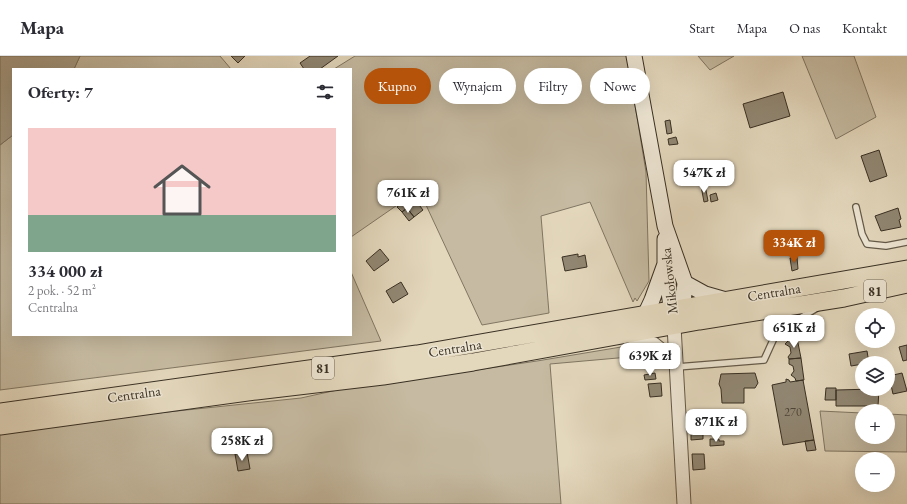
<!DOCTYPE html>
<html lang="pl">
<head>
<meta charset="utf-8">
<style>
  :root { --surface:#fff; --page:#f2f2f3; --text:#2b2b33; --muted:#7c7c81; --line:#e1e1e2; --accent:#b45309 }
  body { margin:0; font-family:"EB Garamond",serif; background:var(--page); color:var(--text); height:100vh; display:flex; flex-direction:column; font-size:15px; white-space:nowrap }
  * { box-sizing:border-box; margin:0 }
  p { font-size:13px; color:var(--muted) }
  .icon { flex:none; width:22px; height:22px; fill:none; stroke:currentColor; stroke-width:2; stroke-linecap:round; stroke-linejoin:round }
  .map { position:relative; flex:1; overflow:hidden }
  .drawer { position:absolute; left:12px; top:12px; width:340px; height:268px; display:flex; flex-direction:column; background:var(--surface); border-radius:0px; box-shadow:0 4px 16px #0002 }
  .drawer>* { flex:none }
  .top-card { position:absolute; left:364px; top:12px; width:380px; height:36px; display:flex; gap:8px }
  .buttons { position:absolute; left:855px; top:252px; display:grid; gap:8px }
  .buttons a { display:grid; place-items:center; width:40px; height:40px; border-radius:50%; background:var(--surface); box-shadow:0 4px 16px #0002; font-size:20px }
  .price { position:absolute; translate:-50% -34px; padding:0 9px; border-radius:8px; background:#fff; color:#222; font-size:13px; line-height:26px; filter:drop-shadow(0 1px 2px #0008) }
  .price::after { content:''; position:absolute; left:50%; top:24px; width:12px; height:9px; margin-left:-6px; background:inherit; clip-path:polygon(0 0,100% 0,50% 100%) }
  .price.selected { background:var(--accent); color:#fff }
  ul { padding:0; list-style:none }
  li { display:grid; align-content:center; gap:8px; height:212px; padding:0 16px }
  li+li { border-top:1px solid var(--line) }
  li span { display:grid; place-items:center; height:124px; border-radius:0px; color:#555 }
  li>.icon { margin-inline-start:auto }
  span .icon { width:72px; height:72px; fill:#fffc; stroke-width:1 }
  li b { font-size:17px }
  h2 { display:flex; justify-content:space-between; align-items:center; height:48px; padding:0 16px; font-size:17px }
  .pill { padding:0 14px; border-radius:18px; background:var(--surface); box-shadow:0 4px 16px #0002; font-size:14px; line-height:36px }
  .pill.selected { background:var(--accent); color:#fff }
  header { display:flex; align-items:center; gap:24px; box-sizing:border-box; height:56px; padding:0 20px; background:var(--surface); border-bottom:1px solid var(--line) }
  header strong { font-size:19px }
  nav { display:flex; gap:22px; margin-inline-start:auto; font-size:14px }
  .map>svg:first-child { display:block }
</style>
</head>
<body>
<header>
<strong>Mapa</strong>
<nav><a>Start</a><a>Mapa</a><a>O nas</a><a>Kontakt</a></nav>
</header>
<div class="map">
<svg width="907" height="448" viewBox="0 0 907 448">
  <rect width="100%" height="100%" fill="#e3d7bc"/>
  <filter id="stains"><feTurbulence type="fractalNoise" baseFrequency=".005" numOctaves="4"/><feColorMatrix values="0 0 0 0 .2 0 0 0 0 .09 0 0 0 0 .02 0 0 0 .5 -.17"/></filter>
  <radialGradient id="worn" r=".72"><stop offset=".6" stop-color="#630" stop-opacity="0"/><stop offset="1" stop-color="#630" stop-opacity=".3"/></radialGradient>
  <!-- green -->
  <path fill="#c6bba2" stroke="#807662" d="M80,0H220L231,13H74Z
    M355,0H627L646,116L649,225L637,245L635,242L633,246L590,146L541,160L549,257L482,269L419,134L351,181V13H334Z
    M698,0H734L710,14Z
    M802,0H854L876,61L836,83Z
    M13,79V279H351V216L381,285L0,334V89Z
    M627,290L629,301L550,308L561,448H0V377L82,365L301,342L360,329L382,328L537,305Z
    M820,355L862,357V381H888V358L907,359V396L825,395Z"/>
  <!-- water -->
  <path fill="#a99e88" stroke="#7c7260" d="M0,0H80L74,13H13V79L0,89Z"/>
  <!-- building -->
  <path fill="#918773" stroke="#393023" d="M231,0H245L238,7Z
    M310,0H338L320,13H304L300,7Z
    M783,36L790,60L750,72L743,48Z
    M670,64L672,77L667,78L665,65Z
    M676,81L678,88L669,89L668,83Z
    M879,94L887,120L870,126L861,100Z
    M705,129L708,145L704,146L701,130Z
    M716,137L718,144L711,146L710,139Z
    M412,140L416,145L407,152L403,146Z
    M416,145L423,154L414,161L407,152Z
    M403,146L407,152L402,156L397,151Z
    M407,152L414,161L409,165L402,156Z
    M898,152L901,163L899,164L901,171L881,175L875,160Z
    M380,193L389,204L374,215L366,205Z
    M578,198V201L585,199L587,211L565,215L562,201Z
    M797,201L798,213L792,215L790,202Z
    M401,226L408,238L393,247L386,235Z
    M797,282L801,302L789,303L788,301L791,297L790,291L785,288L789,284Z
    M907,289V304L903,305L899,291Z
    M867,295L869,307L851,310L849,298Z
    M801,302L804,324L796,325L795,322L791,319L794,315L793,310L789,308V303Z
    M655,317L656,323L645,324L644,319Z
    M755,317L758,327L755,332H744V347H722L721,333L719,328L721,318Z
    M902,317L907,335L893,338L889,320Z
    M786,323L789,324L790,326L803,324L814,384L783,389L772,329L786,326Z
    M661,327L662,340L650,341L648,328Z
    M826,332H836V344H825Z
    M874,333H879L878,350H836V334Z
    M703,371V383L691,384V372Z
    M710,383H719V385H724V389L710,390Z
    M814,384L816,394L807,395L805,385Z
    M247,396L250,413L238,415L235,398Z
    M692,398H704L705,413L693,414Z"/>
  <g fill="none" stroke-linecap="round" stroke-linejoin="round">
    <!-- service casing -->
    <g stroke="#645a49" stroke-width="8">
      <path id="service" d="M856,151L862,178L867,188L886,190L907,186
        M677,311L764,304L774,282L795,265L817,252"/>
    </g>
    <!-- tertiary casing -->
    <g stroke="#645a49" stroke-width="15">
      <path id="tertiary" d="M674,270L684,448
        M626,279L654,288L676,306"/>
    </g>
    <!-- secondary casing -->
    <g stroke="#393023" stroke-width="17">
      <path id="secondary" d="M634,0L665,170L685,227L683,247L677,262
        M665,183V207L673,265
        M685,227L705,238L726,244
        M645,259L652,244L665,208"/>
    </g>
    <!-- primary casing -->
    <g stroke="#393023" stroke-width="19">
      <path id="primary" d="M0,356L417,298L907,213
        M0,370L256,335L383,320L473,306L699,265L844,242L907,228"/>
    </g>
    <!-- service -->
    <use href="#service" stroke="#ede5d3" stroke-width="5.5"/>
    <!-- tertiary -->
    <use href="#tertiary" stroke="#ede5d3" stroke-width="13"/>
    <!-- secondary -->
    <use href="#secondary" stroke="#ede5d3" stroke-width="15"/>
    <!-- primary -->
    <use href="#primary" stroke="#e3d7bc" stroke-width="17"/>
  </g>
  <g text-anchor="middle" stroke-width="3" stroke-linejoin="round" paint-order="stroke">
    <!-- number labels -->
    <g font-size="12" fill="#4f4637">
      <text x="793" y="360">270</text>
    </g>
    <!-- shield labels -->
    <g fill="#ede5d3" stroke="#6f6658" stroke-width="1">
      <rect x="864" y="224" width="22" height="22" rx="3"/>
      <rect x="312" y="301" width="22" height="22" rx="3"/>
    </g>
    <g font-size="13" font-weight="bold" fill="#393023">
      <text x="875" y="240">81</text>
      <text x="323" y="317">81</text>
    </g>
    <!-- street labels -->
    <g font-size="14" fill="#393023" stroke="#ede5d3">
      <text transform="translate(669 225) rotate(-96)" y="5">Mikołowska</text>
      <text transform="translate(774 236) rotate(-9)" y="5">Centralna</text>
      <text transform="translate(455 292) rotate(-9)" y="5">Centralna</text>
      <text transform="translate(134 338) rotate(-8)" y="5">Centralna</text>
    </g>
  </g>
  <rect width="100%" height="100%" filter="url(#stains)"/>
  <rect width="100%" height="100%" fill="url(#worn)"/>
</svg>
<div class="buttons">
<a><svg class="icon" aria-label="locate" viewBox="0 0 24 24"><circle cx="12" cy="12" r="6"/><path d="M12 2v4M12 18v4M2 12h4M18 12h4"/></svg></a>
<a><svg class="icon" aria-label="layers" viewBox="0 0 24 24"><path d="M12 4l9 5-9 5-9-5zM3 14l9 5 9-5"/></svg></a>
<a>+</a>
<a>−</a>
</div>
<b class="price" style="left:704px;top:138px">547K zł</b>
<b class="price" style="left:408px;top:158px">761K zł</b>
<b class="price selected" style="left:794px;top:208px">334K zł</b>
<b class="price" style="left:794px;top:293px">651K zł</b>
<b class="price" style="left:650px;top:321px">639K zł</b>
<b class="price" style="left:716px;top:387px">871K zł</b>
<b class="price" style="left:242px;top:406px">258K zł</b>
<div class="top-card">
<a class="pill selected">Kupno</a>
<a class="pill">Wynajem</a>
<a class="pill">Filtry</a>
<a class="pill">Nowe</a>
</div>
<section class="drawer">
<h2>Oferty: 7<svg class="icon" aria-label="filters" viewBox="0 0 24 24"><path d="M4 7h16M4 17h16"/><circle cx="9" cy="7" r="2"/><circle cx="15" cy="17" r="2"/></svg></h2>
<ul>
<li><span style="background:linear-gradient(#f6c9c9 70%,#7fa58c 0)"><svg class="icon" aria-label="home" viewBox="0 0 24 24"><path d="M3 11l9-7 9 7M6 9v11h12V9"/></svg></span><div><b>334 000 zł</b><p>2 pok. · 52 m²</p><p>Centralna</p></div></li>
</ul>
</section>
</div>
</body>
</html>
